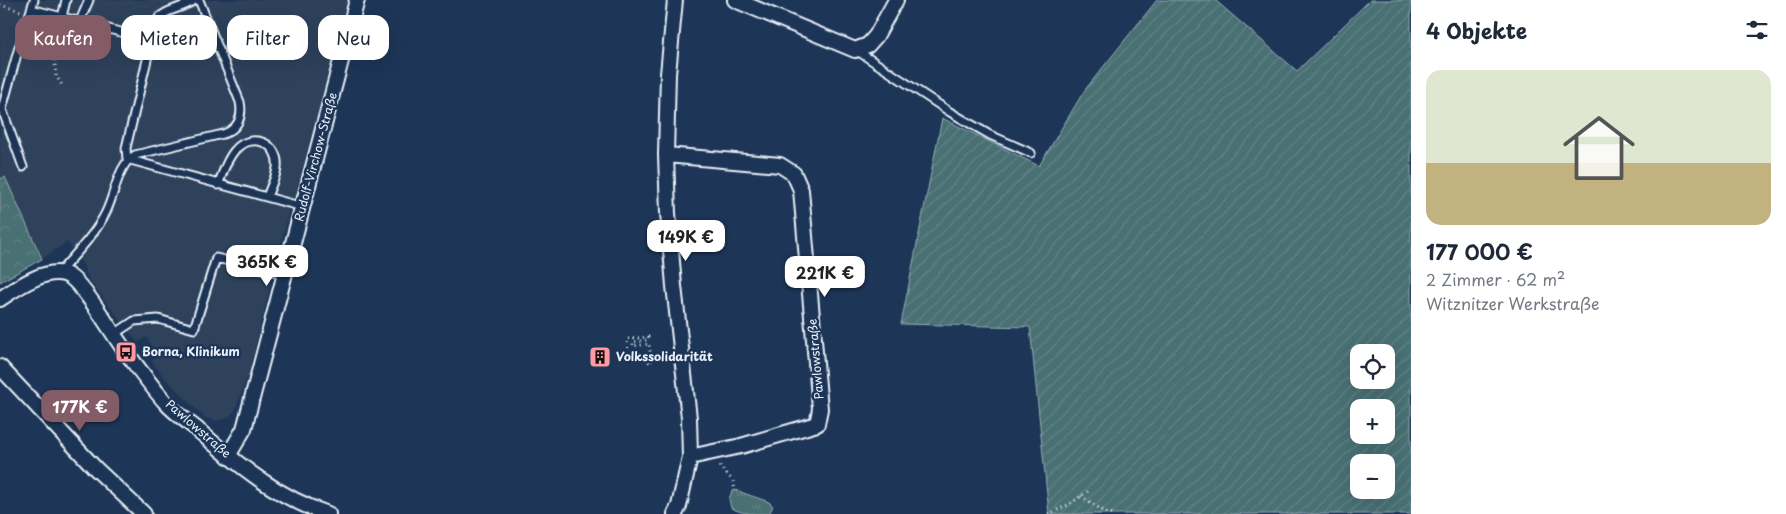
<!DOCTYPE html>
<html lang="de">
<head>
<meta charset="utf-8">
<style>
  :root { --surface:#fff; --page:#f2f2f3; --text:#1f2937; --muted:#747a83; --accent:#845c67 }
  body { margin:0; font-family:"Playpen Sans",sans-serif; background:var(--page); color:var(--text); height:100vh; display:flex; flex-direction:column; font-size:19px; white-space:nowrap }
  * { box-sizing:border-box; margin:0 }
  p { font-size:16px; color:var(--muted) }
  .icon { flex:none; width:28px; height:28px; fill:none; stroke:currentColor; stroke-width:2; stroke-linecap:round; stroke-linejoin:round }
  .map { position:relative; flex:1; overflow:hidden }
  .side { display:flex; flex-direction:column; background:var(--surface); width:375px }
  .side>* { flex:none }
  .banner { position:absolute; left:15px; top:15px; width:475px; height:45px; display:flex; gap:10px }
  .tools { position:absolute; left:1350px; top:344px; display:grid; gap:10px }
  .tools a { display:grid; place-items:center; width:45px; height:45px; border-radius:10px; background:var(--surface); box-shadow:0 5px 20px #0002; font-size:25px }
  .price { position:absolute; translate:-50% -42px; padding:0 11px; border-radius:10px; background:#fff; color:#222; font-size:16px; line-height:32px; filter:drop-shadow(0 1px 2px #0008) }
  .price::after { content:''; position:absolute; left:50%; top:30px; width:15px; height:11px; margin-left:-8px; background:inherit; clip-path:polygon(0 0,100% 0,50% 100%) }
  .price.active { background:var(--accent); color:#fff }
  ul { padding:0; list-style:none }
  li { display:grid; align-content:center; gap:10px; height:265px; padding:0 15px }
  li span { display:grid; place-items:center; height:155px; border-radius:15px; color:#555 }
  li>.icon { margin-inline-start:auto }
  span .icon { width:90px; height:90px; fill:#fffc; stroke-width:1 }
  li b { font-size:21px }
  h2 { display:flex; justify-content:space-between; align-items:center; height:60px; padding:0 15px; font-size:21px }
  .pill { padding:0 18px; border-radius:15px; background:var(--surface); box-shadow:0 5px 20px #0002; font-size:18px; line-height:45px }
  .pill.active { background:var(--accent); color:#fff }
  main { display:flex; flex:1; min-height:0 }
  .map>svg:first-child { display:block }
</style>
</head>
<body>
<main>
<div class="map">
<svg width="1411" height="514" viewBox="0 0 1411 514">
  <defs>
    <pattern id="forest-crowns" width="20" height="18" patternUnits="userSpaceOnUse" patternTransform="scale(1.25)"><rect width="20" height="18" fill="#486f73"/><path d="M2 6a3 3 0 1 1 6 0M12 15a3 3 0 1 1 6 0" fill="none" stroke="#628488"/></pattern>
    <pattern id="park-tufts" width="24" height="20" patternUnits="userSpaceOnUse" patternTransform="scale(1.25)"><rect width="24" height="20" fill="#486f73"/><path d="M3 7l-1-3M5 7V3M7 7l1-3M15 17l-1-3M17 17v-4M19 17l1-3" fill="none" stroke="#628488"/></pattern>
    <pattern id="garden-furrows" width="10" height="10" patternUnits="userSpaceOnUse" patternTransform="scale(1.25)"><rect width="10" height="10" fill="#486f73"/><path d="M-1 1l2-2M0 10L10 0M9 11l2-2" fill="none" stroke="#628488"/></pattern>
  </defs>
  <rect width="100%" height="100%" fill="#1d3557"/>
  <filter id="ink" filterUnits="userSpaceOnUse"><feTurbulence type="fractalNoise" baseFrequency=".02" numOctaves="2"/><feDisplacementMap in="SourceGraphic" scale="10" xChannelSelector="R" yChannelSelector="G"/><feConvolveMatrix kernelMatrix="1 2 1 2 8 2 1 2 1" color-interpolation-filters="sRGB"/></filter>
  <g filter="url(#ink)">
    <!-- built -->
    <path fill="#2f425c" d="M0,0H347L294,201H290L287,219L248,375L235,410L229,417L217,421L205,418L164,377L151,361L159,356L146,337L138,343L89,280L82,263L67,242L42,259L5,177L0,179Z"/>
    <!-- forest -->
    <path fill="url(#forest-crowns)" stroke="#98b0b6" d="M5,177L42,259L0,282V179Z"/>
    <!-- park -->
    <path fill="url(#park-tufts)" stroke="#98b0b6" d="M735,490L769,502L773,506L769,514C756,514 742,514 731,508L729,499L732,491Z"/>
    <!-- garden -->
    <path fill="url(#garden-furrows)" stroke="#98b0b6" fill-rule="evenodd" d="M1157,0H1215L1297,71L1370,0H1411V514H1049L1030,327L901,324L942,118L1039,166L1084,91ZM1359,352H1386V380H1359ZM1359,408H1386V435H1359ZM1359,462H1386V490H1359Z"/>
    <g fill="none" stroke-linecap="round" stroke-linejoin="round">
      <!-- lane casing -->
      <g stroke="#e8f1f8" stroke-width="11">
        <path id="lane" d="M195,0C171,15 154,5 151,43L126,148L127,159L303,207
          M31,9L140,37L151,33
          M62,17L66,0
          M80,21L89,0
          M856,50L950,112L990,135L1031,153
          M23,167L2,109L17,54L34,0
          M218,185C223,173 226,160 235,150C252,131 280,143 277,168C276,177 270,188 267,197
          M59,273C76,253 95,235 106,212C115,194 118,164 135,155L223,134C238,129 243,117 240,102L199,0
          M113,335L134,321L158,319L194,329L216,258L285,274"/>
      </g>
      <!-- street casing -->
      <g stroke="#e8f1f8" stroke-width="18">
        <path id="street" d="M735,0L855,50L868,45L876,36L896,0
          M666,155L780,165L794,174L801,190L820,409L817,424L741,446L690,457
          M0,299C16,288 49,265 69,276C86,287 112,334 126,352C139,369 152,387 166,403C175,413 187,421 198,430C237,464 278,498 328,514
          M0,367L95,468L144,514
          M228,456L244,429L357,0
          M675,514L679,506L690,457L689,418L674,286L668,213L666,155L668,74L675,0"/>
      </g>
      <!-- path -->
      <path stroke="#e8f1f8" stroke-width="3" stroke-dasharray="1 4" stroke-linecap="butt" d="M0,5L21,11
        M52,25L56,76L62,85
        M628,353L627,339L648,337V340L633,342V346L649,344L652,363
        M631,356L641,355L650,363
        M720,466L733,481L735,490
        M1081,496L1105,512L1115,514
        M1048,514L1068,505L1090,490"/>
      <!-- lane -->
      <use href="#lane" stroke="#1d3557" stroke-width="7"/>
      <!-- street -->
      <use href="#street" stroke="#1d3557" stroke-width="14"/>
    </g>
  </g>
  <!-- icons -->
  <defs>
    <g id="bus-square" transform="scale(1.125)"><rect x="-9" y="-9" width="18" height="18" rx="4" fill="#ff9aa2" stroke="#1d3557"/><path d="M-5-6H5V4H4V6H2V4H-2V6H-4V4H-5ZM-3.5-4V0h7V-4ZM-3.5 1.2v1.5H-2V1.2ZM2 1.2v1.5H3.5V1.2Z" fill="#111"/></g>
    <g id="building-square" transform="scale(1.125)"><rect x="-9" y="-9" width="18" height="18" rx="4" fill="#ff9aa2" stroke="#1d3557"/><path d="M-4-6H4V6H1V3H-1V6H-4ZM-2.5-4.3h1.7v1.8h-1.7ZM.8-4.3h1.7v1.8H.8ZM-2.5-1h1.7V.8h-1.7ZM.8-1h1.7V.8H.8Z" fill="#111"/></g>
  </defs>
  <g fill-rule="evenodd">
    <use href="#bus-square" x="126" y="352"/>
    <use href="#building-square" x="600" y="357"/>
  </g>
  <g text-anchor="middle" stroke-width="5" stroke-linejoin="round" paint-order="stroke">
    <!-- street labels -->
    <g font-size="12" fill="#e8f1f8" stroke="#1d3557">
      <text transform="translate(316 157) rotate(-75)" y="4">Rudolf-Virchow-Straße</text>
      <text transform="translate(816 359) rotate(-95)" y="4">Pawlowstraße</text>
      <text transform="translate(198 429) rotate(41)" y="4">Pawlowstraße</text>
    </g>
    <!-- poi labels -->
    <g font-size="12" font-weight="bold" fill="#e8f1f8" stroke="#1d3557" text-anchor="start">
      <text x="142" y="356">Borna, Klinikum</text>
      <text x="616" y="361">Volkssolidarität</text>
    </g>
  </g>
</svg>
<div class="tools">
<a><svg class="icon" aria-label="locate" viewBox="0 0 24 24"><circle cx="12" cy="12" r="6"/><path d="M12 2v4M12 18v4M2 12h4M18 12h4"/></svg></a>
<a>+</a>
<a>−</a>
</div>
<b class="price" style="left:686px;top:262px">149K €</b>
<b class="price" style="left:267px;top:287px">365K €</b>
<b class="price" style="left:825px;top:298px">221K €</b>
<b class="price active" style="left:80px;top:432px">177K €</b>
<div class="banner">
<a class="pill active">Kaufen</a>
<a class="pill">Mieten</a>
<a class="pill">Filter</a>
<a class="pill">Neu</a>
</div>
</div>
<section class="side">
<h2>4 Objekte<svg class="icon" aria-label="filters" viewBox="0 0 24 24"><path d="M4 7h16M4 17h16"/><circle cx="9" cy="7" r="2"/><circle cx="15" cy="17" r="2"/></svg></h2>
<ul>
<li><span style="background:linear-gradient(#dfe7d0 60%,#c2b280 0)"><svg class="icon" aria-label="home" viewBox="0 0 24 24"><path d="M3 11l9-7 9 7M6 9v11h12V9"/></svg></span><div><b>177 000 €</b><p>2 Zimmer · 62 m²</p><p>Witznitzer Werkstraße</p></div></li>
</ul>
</section>
</main>
</body>
</html>
